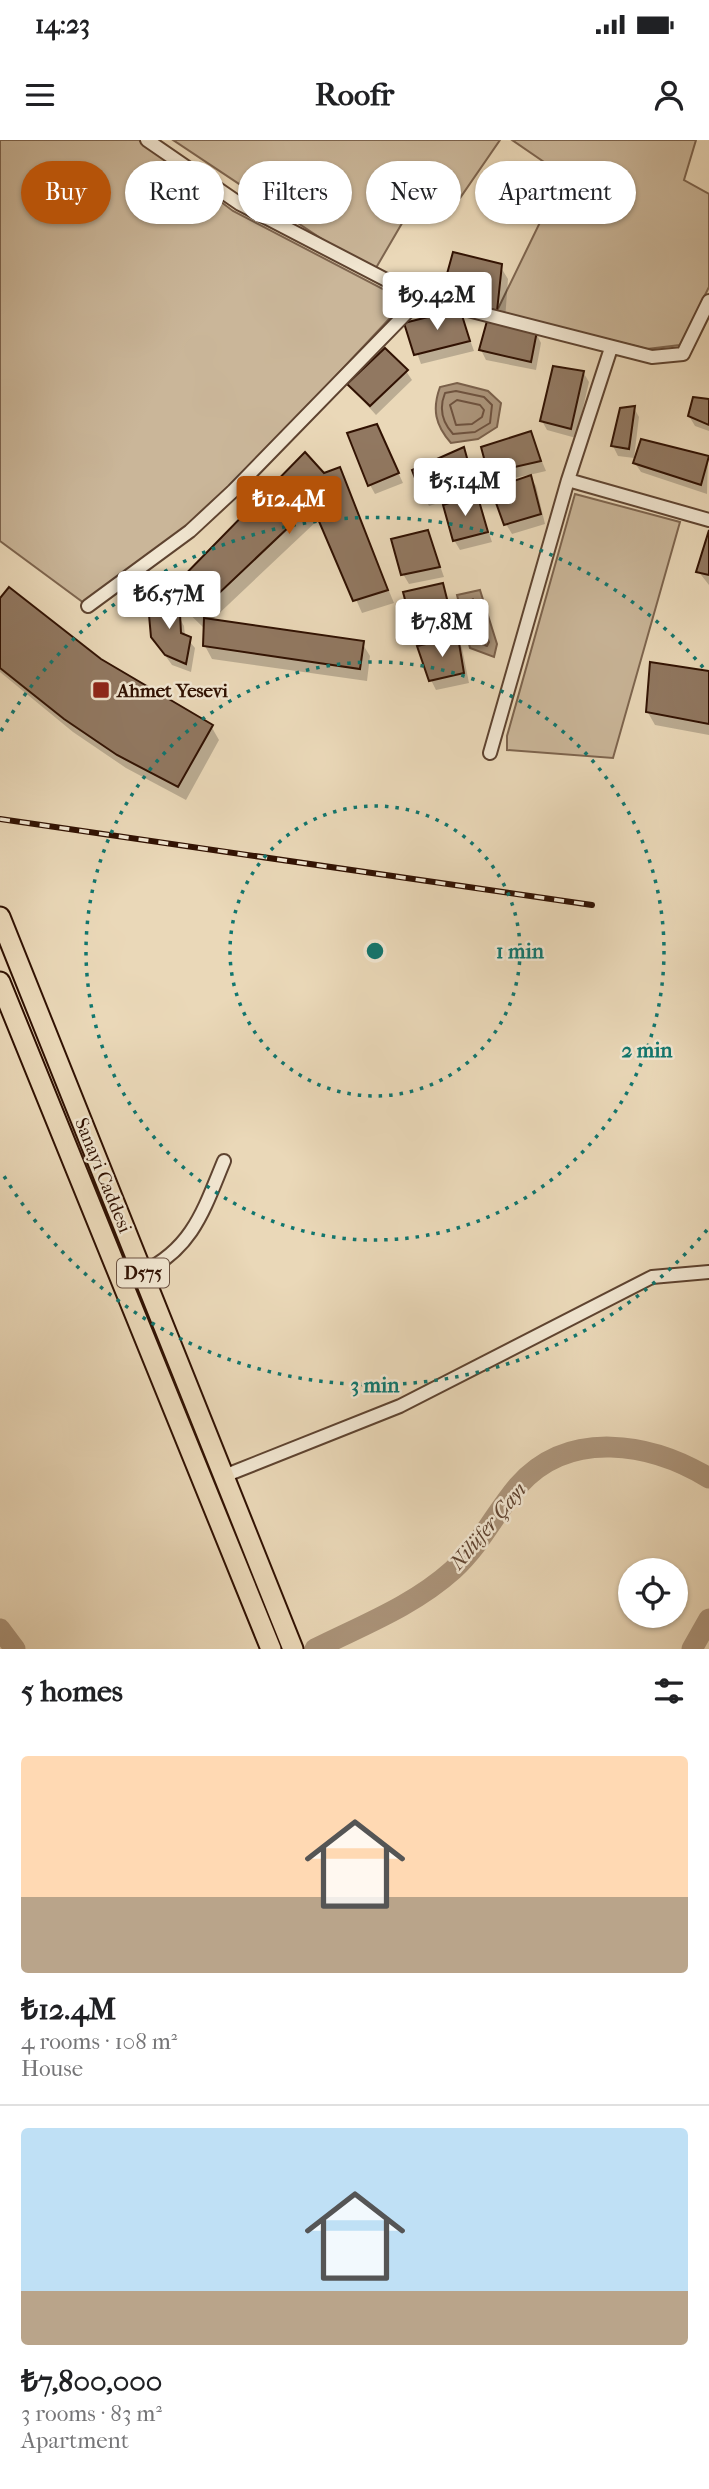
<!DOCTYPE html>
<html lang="en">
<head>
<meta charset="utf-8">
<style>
  :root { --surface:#fff; --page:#f6f6f6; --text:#202124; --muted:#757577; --line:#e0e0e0; --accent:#b45309 }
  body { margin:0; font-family:"IM FELL French Canon",serif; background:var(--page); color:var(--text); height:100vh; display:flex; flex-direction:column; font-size:26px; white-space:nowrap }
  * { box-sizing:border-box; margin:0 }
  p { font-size:23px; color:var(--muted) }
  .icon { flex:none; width:38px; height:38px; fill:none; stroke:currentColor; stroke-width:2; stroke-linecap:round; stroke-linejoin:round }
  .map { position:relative; height:1509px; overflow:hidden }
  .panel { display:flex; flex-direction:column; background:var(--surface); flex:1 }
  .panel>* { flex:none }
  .banner { position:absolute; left:21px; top:21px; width:668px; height:63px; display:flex; gap:14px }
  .buttons { position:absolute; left:618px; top:1418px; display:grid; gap:14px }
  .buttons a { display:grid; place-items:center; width:70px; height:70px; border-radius:50%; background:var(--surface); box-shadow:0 2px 5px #0004; font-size:35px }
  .price { position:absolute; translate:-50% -60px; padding:0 16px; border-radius:7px; background:#fff; color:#222; font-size:23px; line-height:46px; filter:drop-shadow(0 2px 4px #0008) }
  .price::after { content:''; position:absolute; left:50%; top:42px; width:21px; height:16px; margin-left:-10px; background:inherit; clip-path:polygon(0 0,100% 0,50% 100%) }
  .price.selected { background:var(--accent); color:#fff }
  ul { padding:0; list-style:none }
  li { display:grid; align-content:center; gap:14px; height:371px; padding:0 21px }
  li+li { border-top:2px solid var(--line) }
  li span { display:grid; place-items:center; height:217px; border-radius:7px; color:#555 }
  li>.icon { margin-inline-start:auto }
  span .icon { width:126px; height:126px; fill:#fffc; stroke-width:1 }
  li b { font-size:30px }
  h2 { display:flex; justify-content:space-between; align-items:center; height:84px; padding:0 21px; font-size:30px }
  .chip { padding:0 24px; border-radius:32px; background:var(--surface); box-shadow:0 2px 5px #0004; font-size:24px; line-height:63px }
  .chip.selected { background:var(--accent); color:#fff }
  .status { display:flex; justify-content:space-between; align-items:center; height:49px; padding:0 35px; background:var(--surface); direction:ltr }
  .status svg { height:19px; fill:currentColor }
  header { display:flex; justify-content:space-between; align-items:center; height:91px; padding:0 21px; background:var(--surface); font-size:32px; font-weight:700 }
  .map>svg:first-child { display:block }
</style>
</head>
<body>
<div class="status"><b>14:23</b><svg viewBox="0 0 49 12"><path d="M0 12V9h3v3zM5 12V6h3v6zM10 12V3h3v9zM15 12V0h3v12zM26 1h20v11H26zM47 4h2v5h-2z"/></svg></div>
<header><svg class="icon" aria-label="menu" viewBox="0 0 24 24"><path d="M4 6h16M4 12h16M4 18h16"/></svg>Roofr<svg class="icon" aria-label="person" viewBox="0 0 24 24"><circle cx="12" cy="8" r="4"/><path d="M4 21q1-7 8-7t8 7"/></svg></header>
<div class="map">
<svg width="709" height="1509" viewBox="0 0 709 1509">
  <rect width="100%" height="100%" fill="#ead8b8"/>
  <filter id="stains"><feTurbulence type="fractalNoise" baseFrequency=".00286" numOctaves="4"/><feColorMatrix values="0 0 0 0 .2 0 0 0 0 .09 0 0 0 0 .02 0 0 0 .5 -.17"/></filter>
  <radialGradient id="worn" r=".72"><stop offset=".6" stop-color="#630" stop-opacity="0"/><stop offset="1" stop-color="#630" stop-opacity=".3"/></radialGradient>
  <!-- green -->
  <path fill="#cab699" stroke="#7d644e" stroke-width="2" d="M0,0H139L233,71L406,161L196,385L88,466L0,401Z
    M173,0H500L460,58L422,49L373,133Z
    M512,0H696L684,40L709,54V147L680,205L647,209L551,185L494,177L563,35Z
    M575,354L680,382L613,618L507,610V596Z"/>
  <!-- water -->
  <path fill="#ab947a" stroke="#7a604a" stroke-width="2" d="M457,243L488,251L501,263L497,287L478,299L451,303C435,285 432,269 440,247Z
    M480,450L497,504L494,517L470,508L457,455Z"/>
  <!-- shadow -->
  <path fill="#0003" d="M500,126L508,139L505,180L495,162L492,164L502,182L451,165L444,152Z
    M460,171L474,211L421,224L407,185Z
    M536,193L541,203L536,230L486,220L481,210Z
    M406,231L412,240L376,275L349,245Z
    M583,232L589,242L576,298L547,290L542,281Z
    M709,261V291L695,286L689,276Z
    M634,268L639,277L634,318L618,316L613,306Z
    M377,286L403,343L375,354L370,345Z
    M530,293L546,331L529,335L536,346L545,384L512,394L506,384L528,335L495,342L483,308Z
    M464,309L478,350L429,366L424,356Z
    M708,318L707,354L641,332L635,323Z
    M339,329L394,463L362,473L320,378L211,481L362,503L370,516L367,541L212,519L205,506V489L179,464L172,451L323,335Z
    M476,356L492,402L460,410L454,400Z
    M428,392L444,437L409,444L403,434Z
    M709,396V445L698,431Z
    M442,445L457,489L420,499L405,454Z
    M0,460L211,586L219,600L186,660L126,628L73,592L0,532Z
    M178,475L184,486L185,496L195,508L191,532L172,525L152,497Z
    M457,499L462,508L469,543L436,550L431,540Z
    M709,533V595L655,585L647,571Z"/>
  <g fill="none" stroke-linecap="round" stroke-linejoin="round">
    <!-- shore -->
    <path stroke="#6e523e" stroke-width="2" d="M456,251L484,257L492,265L490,283L475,292L453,294C442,282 439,268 445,253Z
      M457,260L480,265L484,270L482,277L472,284L456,285L450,265Z
      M473,459L489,502L487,506L475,501L467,464Z"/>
    <!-- river -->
    <path stroke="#ab947a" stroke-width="21" d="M0,1489L15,1509
      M315,1509C363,1485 413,1466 453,1430C482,1403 495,1373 518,1346C569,1288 651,1303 709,1338
      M692,1509L709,1479"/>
  </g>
  <!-- building -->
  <path fill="#917861" stroke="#301102" stroke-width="2" d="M453,112L502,124L497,171L442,152Z
    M460,169L470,201L414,215L404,183Z
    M487,181L537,191L531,222L479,210Z
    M385,208L408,230L370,266L347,244Z
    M553,226L584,231L571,289L540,281Z
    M693,257L709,259V285L688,276Z
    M635,266L629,309L611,306L620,268Z
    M377,284L399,333L368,346L347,293Z
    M531,291L541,321L488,333L481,307Z
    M641,299L709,316L701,345L633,323Z
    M464,307L473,340L422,357L412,330Z
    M305,312L324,333L340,327L388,450L353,461L312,365L196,475L169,451Z
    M531,335L541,374L504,385L491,349Z
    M477,354L488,392L453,401L443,365Z
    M428,390L440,427L401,435L391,399Z
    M709,390V435L696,432Z
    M443,443L452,479L413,490L403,452Z
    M9,447L101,519L213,585L178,647L117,615L64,579L0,528V458Z
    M159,454L180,474L181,493L191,497L186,524L165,515L151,497L149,475Z
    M204,478L364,501L360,529L203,506Z
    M458,497L464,533L429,541L417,506Z
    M650,522L709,531V584L646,572Z"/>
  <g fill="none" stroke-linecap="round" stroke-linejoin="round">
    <!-- minor casing -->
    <g stroke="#5e4330" stroke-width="16">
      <path id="minor" d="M147,0L240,64L421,158L652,217L683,214L709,161
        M568,340L709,380
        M88,466L190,391L233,351L421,158
        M490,613L568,340L611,208
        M143,1132C193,1108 204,1069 224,1021
        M224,1336L400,1266L652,1137L709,1132"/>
    </g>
    <!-- highway casing -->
    <g stroke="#301102" stroke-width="23">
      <path id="highway" d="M0,777L293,1509
        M0,842L271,1509"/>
    </g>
    <!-- minor -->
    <use href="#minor" stroke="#f1e6d1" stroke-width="12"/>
    <!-- highway -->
    <use href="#highway" stroke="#ead8b8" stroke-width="19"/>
    <!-- rail casing -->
    <g stroke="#301102" stroke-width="6">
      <path id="rail" d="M0,679L592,765"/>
    </g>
    <!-- rail -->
    <use href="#rail" stroke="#f1e6d1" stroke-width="3.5" stroke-dasharray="10" stroke-linecap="butt"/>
  </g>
  <!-- distance rings -->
  <g fill="none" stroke="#0f766e" stroke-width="3.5" stroke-dasharray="3.5 7">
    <circle cx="375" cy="811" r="145"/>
    <circle cx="375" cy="811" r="289"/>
    <path d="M707 1090A434 434 0 0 1 1 1031M1 591A434 434 0 0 1 707 532"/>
  </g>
  <!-- markers -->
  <rect fill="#8f2418" stroke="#f1e6d1" stroke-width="2.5" x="92" y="541" width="18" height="18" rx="3.5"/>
  <g text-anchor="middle" stroke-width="5" stroke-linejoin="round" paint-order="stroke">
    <!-- shield labels -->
    <rect fill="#f1e6d1" stroke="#6a5140" stroke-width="2" x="117" y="1118.5" width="52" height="29" rx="5"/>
    <g font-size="18" font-weight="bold" fill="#301102">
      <text x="143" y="1139">D575</text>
    </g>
    <!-- poi labels -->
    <g font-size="19" font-weight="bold" fill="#301102" stroke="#f1e6d1" text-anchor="start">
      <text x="117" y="557">Ahmet Yesevi</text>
    </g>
    <!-- street labels -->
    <g font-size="19" fill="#301102" stroke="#f1e6d1">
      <text transform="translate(104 1035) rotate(68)" y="7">Sanayi Caddesi</text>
    </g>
    <!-- water labels -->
    <g font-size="21" font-style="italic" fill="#614532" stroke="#f1e6d1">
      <text transform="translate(488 1386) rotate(-50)" y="7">Nilüfer Çayı</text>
    </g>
  </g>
  <circle cx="375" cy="811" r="10" fill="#0f766e" stroke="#f1e6d1" stroke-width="3.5"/>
  <g font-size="21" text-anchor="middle" font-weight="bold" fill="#0f766e" stroke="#f1e6d1" stroke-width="5" stroke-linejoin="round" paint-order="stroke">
    <text x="520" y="818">1 min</text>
    <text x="647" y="917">2 min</text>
    <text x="375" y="1252">3 min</text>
  </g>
  <rect width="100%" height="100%" filter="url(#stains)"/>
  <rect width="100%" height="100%" fill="url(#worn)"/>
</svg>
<div class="buttons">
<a><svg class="icon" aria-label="locate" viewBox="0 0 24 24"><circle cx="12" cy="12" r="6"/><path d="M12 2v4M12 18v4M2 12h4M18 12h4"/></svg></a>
</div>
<b class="price" style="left:437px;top:192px">₺9.42M</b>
<b class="price" style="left:465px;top:378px">₺5.14M</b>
<b class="price selected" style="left:289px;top:396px">₺12.4M</b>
<b class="price" style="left:169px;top:491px">₺6.57M</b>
<b class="price" style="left:442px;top:519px">₺7.8M</b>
<div class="banner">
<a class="chip selected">Buy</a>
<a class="chip">Rent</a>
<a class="chip">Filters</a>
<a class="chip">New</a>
<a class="chip">Apartment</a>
</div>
</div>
<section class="panel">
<h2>5 homes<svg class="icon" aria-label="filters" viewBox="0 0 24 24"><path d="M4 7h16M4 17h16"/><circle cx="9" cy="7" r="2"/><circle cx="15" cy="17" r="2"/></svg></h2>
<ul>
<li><span style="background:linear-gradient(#ffd9b3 65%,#b9a48a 0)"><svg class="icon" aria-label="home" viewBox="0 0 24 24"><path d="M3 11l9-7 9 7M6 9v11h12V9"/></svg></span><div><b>₺12.4M</b><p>4 rooms · 108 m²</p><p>House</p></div></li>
<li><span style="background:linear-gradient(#bfe0f5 75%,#b9a48a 0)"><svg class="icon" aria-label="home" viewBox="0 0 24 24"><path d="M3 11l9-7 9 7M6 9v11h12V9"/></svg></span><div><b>₺7,800,000</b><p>3 rooms · 83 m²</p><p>Apartment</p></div></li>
</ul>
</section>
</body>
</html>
